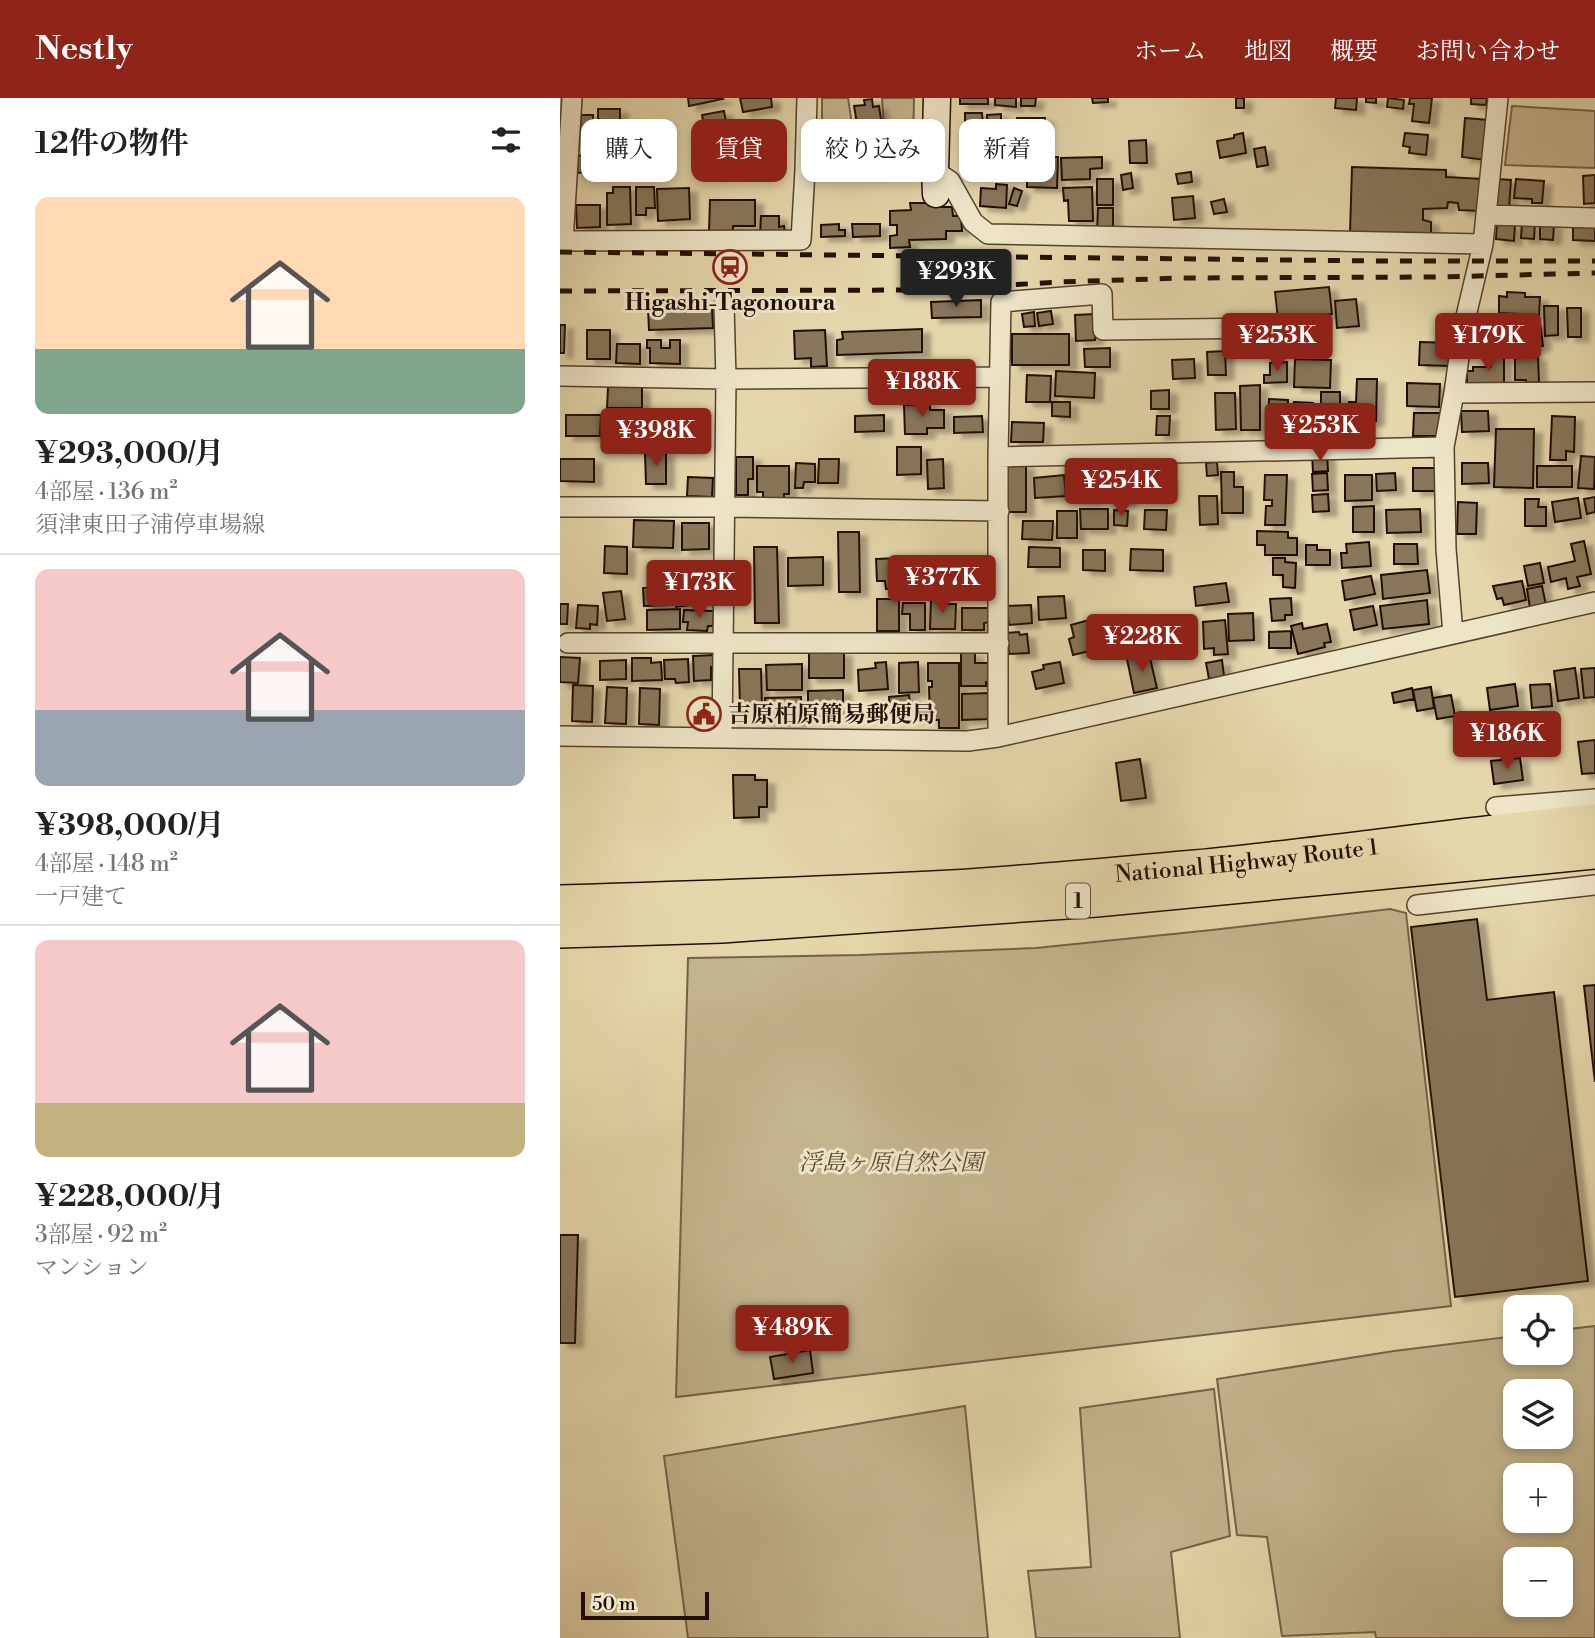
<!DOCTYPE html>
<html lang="ja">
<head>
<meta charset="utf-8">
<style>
  :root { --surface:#fff; --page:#f6f6f6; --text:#222; --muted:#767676; --line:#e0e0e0; --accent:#8f2418 }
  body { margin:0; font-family:"Libre Bodoni","Noto Serif JP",serif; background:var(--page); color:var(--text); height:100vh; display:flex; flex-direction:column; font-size:26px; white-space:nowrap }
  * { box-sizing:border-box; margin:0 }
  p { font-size:23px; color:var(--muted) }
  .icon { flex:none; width:38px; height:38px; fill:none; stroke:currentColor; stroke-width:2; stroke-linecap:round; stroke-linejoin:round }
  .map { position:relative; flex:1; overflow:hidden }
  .panel { display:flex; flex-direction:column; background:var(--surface); width:560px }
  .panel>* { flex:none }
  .hud { position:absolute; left:21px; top:21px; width:665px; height:63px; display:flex; gap:14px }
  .buttons { position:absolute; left:943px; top:1197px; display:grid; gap:14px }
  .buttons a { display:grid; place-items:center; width:70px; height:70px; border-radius:14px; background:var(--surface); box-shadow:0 4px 10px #0003; font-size:35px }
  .scale { position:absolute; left:21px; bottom:18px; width:128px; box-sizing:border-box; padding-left:7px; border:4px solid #241003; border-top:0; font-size:19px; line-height:24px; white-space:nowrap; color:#241003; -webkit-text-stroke:5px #ede5c8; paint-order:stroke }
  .price { position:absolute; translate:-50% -60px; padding:0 16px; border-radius:7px; background:var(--accent); color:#fff; font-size:23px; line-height:46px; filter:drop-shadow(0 2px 4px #0008) }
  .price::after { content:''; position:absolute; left:50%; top:42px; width:21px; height:16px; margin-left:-10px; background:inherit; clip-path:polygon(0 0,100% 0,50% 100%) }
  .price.on { background:#222; color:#fff }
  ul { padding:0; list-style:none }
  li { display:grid; align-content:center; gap:14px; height:371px; padding:0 35px }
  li+li { border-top:2px solid var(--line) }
  li span { display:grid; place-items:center; height:217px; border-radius:14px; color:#555 }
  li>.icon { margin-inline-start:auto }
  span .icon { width:126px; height:126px; fill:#fffc; stroke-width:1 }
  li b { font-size:30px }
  h2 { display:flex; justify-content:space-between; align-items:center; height:84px; padding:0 35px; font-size:30px }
  .chip { padding:0 24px; border-radius:14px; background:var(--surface); box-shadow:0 4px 10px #0003; font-size:24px; line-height:63px }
  .chip.on { background:var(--accent); color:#fff }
  header { display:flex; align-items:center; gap:42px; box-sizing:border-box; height:98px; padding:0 35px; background:var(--accent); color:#fff }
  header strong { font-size:33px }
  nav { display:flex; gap:38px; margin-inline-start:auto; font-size:24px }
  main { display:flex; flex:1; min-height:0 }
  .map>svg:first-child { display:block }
</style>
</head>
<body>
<header>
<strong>Nestly</strong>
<nav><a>ホーム</a><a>地図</a><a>概要</a><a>お問い合わせ</a></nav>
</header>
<main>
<section class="panel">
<h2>12件の物件<svg class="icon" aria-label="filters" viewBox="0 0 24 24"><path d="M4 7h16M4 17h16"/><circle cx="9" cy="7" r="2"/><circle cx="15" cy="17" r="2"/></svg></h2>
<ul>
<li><span style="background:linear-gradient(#ffd9b3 70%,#7fa58c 0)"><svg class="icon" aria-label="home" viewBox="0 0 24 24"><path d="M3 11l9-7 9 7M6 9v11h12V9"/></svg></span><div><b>¥293,000/月</b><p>4部屋 · 136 m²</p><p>須津東田子浦停車場線</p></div></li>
<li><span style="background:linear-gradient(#f6c9c9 65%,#9aa5b1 0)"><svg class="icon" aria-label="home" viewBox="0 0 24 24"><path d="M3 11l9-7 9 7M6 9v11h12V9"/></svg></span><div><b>¥398,000/月</b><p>4部屋 · 148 m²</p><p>一戸建て</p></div></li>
<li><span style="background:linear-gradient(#f6c9c9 75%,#c2b280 0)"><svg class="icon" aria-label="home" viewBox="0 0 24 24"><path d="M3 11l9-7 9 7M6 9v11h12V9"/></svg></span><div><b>¥228,000/月</b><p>3部屋 · 92 m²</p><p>マンション</p></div></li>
</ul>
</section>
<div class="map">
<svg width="1035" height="1540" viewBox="0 0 1035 1540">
  <defs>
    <filter id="shadow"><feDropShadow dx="8" dy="4.5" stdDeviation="2" flood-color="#0004"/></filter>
  </defs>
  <rect width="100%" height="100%" fill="#e4d7ab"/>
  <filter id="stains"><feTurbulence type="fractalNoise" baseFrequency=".00286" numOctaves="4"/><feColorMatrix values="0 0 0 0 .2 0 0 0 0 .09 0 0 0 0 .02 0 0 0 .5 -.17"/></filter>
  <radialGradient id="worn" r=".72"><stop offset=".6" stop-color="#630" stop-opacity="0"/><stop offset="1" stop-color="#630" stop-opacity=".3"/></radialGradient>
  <!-- green -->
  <path fill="#c3b58e" stroke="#746248" stroke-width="2" fill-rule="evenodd" d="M262,0H288L297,59L326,56L322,0H354L353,49L339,65L278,64L262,53Z
    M952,8L1035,13V70L945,67Z
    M830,811L846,815L891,1208L116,1299L128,860L300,857L476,850L652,832Z
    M1035,1228V1540H816L815,1534L722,1538L707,1439L677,1437L657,1281L834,1253L955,1238L956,1255H1001V1232ZM1001,1293V1339H956V1293ZM956,1377H1001V1423H956ZM956,1461H1001V1507H956Z
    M654,1291L670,1438L611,1454L620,1540H476L468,1473L531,1469L520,1310Z
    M405,1308L428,1540H128L104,1358Z"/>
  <!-- building -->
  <path fill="#88775a" stroke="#241003" stroke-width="2" filter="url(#shadow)" d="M128,0H162L163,1L129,8Z
    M180,0H211L212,9L183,14Z
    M400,0H428V6H400Z
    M435,0H456V9L435,7Z
    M461,0H476L475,8H461Z
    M532,0H548V4L533,5Z
    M676,0H684V10H676Z
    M776,0H797L796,12L775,10Z
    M806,0H816V5L806,4Z
    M828,0L844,2L843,11L827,9Z
    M850,0H872L869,25L852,23L854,6H849Z
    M911,0H927L926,7L911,6Z
    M312,1L313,9L319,8L322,28L313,29L314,39L319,38L322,53L303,56L300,41H305L304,32H298L294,8L305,7L304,2Z
    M38,11H60V37H38Z
    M164,13L169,40L152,43L151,37L146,38L142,17Z
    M405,15H422L423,30L405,31Z
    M441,16V33H428L427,17Z
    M21,17H33V33H20Z
    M457,20H485L484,52H453V34H456Z
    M905,20L929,22L925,62L902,59Z
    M171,30L185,31V48H197V54L208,55L207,70L203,72V76H198V70H189V74L174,73L175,56H170Z
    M683,35L686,55L660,60L657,43L674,40V37Z
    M845,35L868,37L866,57L849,55L850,49L843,48Z
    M586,42L587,65H570L569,43Z
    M51,44V50H56L57,67H47L48,73L34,74L33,45Z
    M143,48L168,49L167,74L156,73V68H153V64L143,63Z
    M705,49L708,67L697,69L694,51Z
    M28,57L29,74L16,75L15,58Z
    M428,58L455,59L454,77L427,76Z
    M486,59H498L497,90L467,89V68H485Z
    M542,59V70L530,71V81L502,82L501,60Z
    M792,69L886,72V79L923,81L921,113L899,112L898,105L888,104L887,110L863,111V122L871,124V138L790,135Z
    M631,74L632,84L618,86L616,76Z
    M571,75L573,90L563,92L561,77Z
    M1035,77V105L1024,106L1023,78Z
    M537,81H553V107H537Z
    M938,81L951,82L949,110L936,109Z
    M956,81L984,83L982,105H972V101L954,100Z
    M436,86L447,87L446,110L420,108L421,90L436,91Z
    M53,89H70L71,126L47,127V95H53Z
    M76,89H94L95,110H86V117H76Z
    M532,89L533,123H509L508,102L504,103L503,90Z
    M129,90L130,121L98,123L97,91Z
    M454,90L462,93L457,108L449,106Z
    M633,98L635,120L614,122L612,100Z
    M664,101L667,114L654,116L651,104Z
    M150,102H195V128H173V133H149Z
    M350,105H376V109H392L393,118H401L402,133H386V141L349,142L350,149L330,150V138L337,137V127H330V113L351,112Z
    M16,107H40V129L17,130Z
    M538,110H553V135H537Z
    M201,118H219V129L224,128L225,136L200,137Z
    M937,125L955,126L954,143L936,141Z
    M962,125H975L974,141L961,140Z
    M980,125L994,126L993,142L980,141Z
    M279,126V132H285V138L261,139V127Z
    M292,126H320V138L293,139Z
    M1013,127L1035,128V143L1013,142Z
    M769,189L772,216L718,221L715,194Z
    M947,194L965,195V199H980L979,217L939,215V198L947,199Z
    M796,201L799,228L777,230L775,203Z
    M421,202V219L372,220L371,204Z
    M984,208H998V237L985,238Z
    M152,209L153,230L89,232L88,210Z
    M1007,210H1021V239H1008Z
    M491,213L493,226L479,228L477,215Z
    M474,214L475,228L464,229L462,216Z
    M534,216L535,242L516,243L515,217Z
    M931,220L946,222L943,253L910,251L911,236L929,237Z
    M980,225L983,248L970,250L971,258L962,259L961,246L955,247L954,227Z
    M0,227H5L4,255H0Z
    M362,231V254L277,257V242L283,241L282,234Z
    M27,232H50V261H27Z
    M265,232L267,268L251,269V260L235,261L234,233Z
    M452,236H509V267H452Z
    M87,242H101V250H110V242H120V266L90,265V250H87Z
    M860,244L892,245L891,268L859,267Z
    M57,246H80V266L56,265Z
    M550,250V269H525L524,251Z
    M665,253L666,277H648L647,254Z
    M931,259H944V286H907V273H913V269H931Z
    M978,259L979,284L966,285V282H955V260Z
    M634,261L635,280L613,281L612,262Z
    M735,261L771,262L770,290L734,289Z
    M727,264V284L704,285V277H710V265Z
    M496,273L535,275L534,300L495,298Z
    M467,277L491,278L490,304H466Z
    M797,281H817L816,323H804L803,338H789V304H796Z
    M847,285L880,286L879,309L847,308Z
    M700,287V332H681L680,288Z
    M48,289H82V310H47Z
    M609,292V311H591V293Z
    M761,294H780V308H761Z
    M655,295H675L676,331L656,332Z
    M709,301L728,302L727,329H708Z
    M492,304H510V319L492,318Z
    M734,304L753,305L752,332L733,331Z
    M370,306V312H384V330H367V336H345L344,307Z
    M761,311H779V324H760Z
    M901,313H928L929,333L902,334Z
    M854,315H881L880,338H853Z
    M6,317H41L40,338H6Z
    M324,317V333L295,334V318Z
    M422,318L423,334L394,335V319Z
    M597,318H610L609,337H596Z
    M992,318L1015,319L1014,354L1006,353V362H990Z
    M452,324L484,325L483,344H451Z
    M55,326H107V348H55Z
    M761,326H780V340H761Z
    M936,331H974L973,390L934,389Z
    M337,349H361V376L337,377Z
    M106,354V386H86L85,355Z
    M752,356H767L768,373L753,374Z
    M1021,358L1035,359L1034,391L1018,390Z
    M176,359H193V381H188V397H176Z
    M0,361H34V384L0,383Z
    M259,361H279L278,385H258Z
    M383,361L384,390L368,391L367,362Z
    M657,364L658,377L647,378L646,365Z
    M236,365L255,366V384H244L243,390H235Z
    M902,365H928L929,385L902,386Z
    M445,367H466V414H446Z
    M197,368H229V396H224V401H203V394H197Z
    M977,368H1012V389H977Z
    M853,370H879L880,393H853Z
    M514,374H534V401H514Z
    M661,374H674V389H683V415H662Z
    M767,375L768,392L753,393L752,376Z
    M835,375L836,392L817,393L816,376Z
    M504,377L506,398L475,400L474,380Z
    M567,377L568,404H547L546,378Z
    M705,377H727L725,427H705L706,408H712V402H704Z
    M785,377H812V402L785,403Z
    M128,379L153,380L152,399L127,398Z
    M587,379L609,380L608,399H587Z
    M768,396L769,413L753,414L752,397Z
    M639,398H657L658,426L640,427Z
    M1035,399V414L1027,416L1024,401Z
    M1018,400L1021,420L995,424L992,404Z
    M965,401H979L978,409H986V428H965Z
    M898,404L917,405L916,436H897Z
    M814,408V434H793V409Z
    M520,411H548V431H521Z
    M860,411L861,434L827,435L826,412Z
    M554,412L568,413L567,428L554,427Z
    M585,412H607L606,432L584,431Z
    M497,413H517V440H497Z
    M74,422L114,423L113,450L73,449Z
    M463,423H493L492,442L462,441Z
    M122,425H149V451L122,452Z
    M697,433L728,434V440H737V457H705V447H697Z
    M278,434H299L300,494H279Z
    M1024,443L1031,476L1017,479L1020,488L1008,491L1006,480L991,484L988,469L1015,463L1011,446Z
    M809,444L811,468L782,470L781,455H787L786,446Z
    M834,446H857L858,466H834Z
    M746,447H757V452H770V467H746Z
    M45,448L67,449V476L44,475Z
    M194,449H217L219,525H195Z
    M469,449L500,450V469H468Z
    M571,451L603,452V473L570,472Z
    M523,452H545V473L523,472Z
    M263,459V487L228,488V460Z
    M341,460L342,490L326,491L325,483H317L316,461Z
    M713,460H725V464L736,465L735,490L723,489V477H713Z
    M360,462L362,491H346L344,463Z
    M980,465L984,485L968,488L964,468Z
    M389,471L420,473L419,494L387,493Z
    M867,472L870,495L823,501L821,477Z
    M811,478L815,496L785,502L782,483Z
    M962,483L966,502L944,507L942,500L937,501L933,488Z
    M666,485L669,504L636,508L634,489Z
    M146,487L148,505L116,509L114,490Z
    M982,488L986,507L970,510L967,491Z
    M111,489V507L84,508L83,490Z
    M61,493L65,521L47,523L43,495Z
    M504,498L506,520L479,522L478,499Z
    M731,500L732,517H725V522L712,523L710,501Z
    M317,501H339V533H317Z
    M371,501H381V506H396L395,531H370Z
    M867,502L869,526L823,531L820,508Z
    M343,505H365V532H350V516H342Z
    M0,506H8L7,526H0Z
    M18,507L38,508L37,527L30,526V531L16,530Z
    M471,507L472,525L449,527L447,508Z
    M813,508L817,527L794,532L790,512Z
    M402,510H430V524L424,525V532H402Z
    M120,511V531L87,532V512Z
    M124,512L154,513L153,528H148L147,533L127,532L128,524H123Z
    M693,515L694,542L669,543L668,516Z
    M584,518L592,552L570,557L562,523Z
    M529,522L537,551L513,557L509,541L514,539L511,527Z
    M665,522L668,556L654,557V550L644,551L643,524Z
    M742,525L743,531L767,526L771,544L764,545L765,549L738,556L731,528Z
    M731,533V550H709V534Z
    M459,534L460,537L467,536L469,555L449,556L447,535Z
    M284,554V580H249V555Z
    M401,555H415V565H432V584H426V588H401Z
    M589,556L597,590L574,595L567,561Z
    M154,557V569H151V582L134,583L133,558Z
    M0,559L20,560L18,585L0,584Z
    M72,560H91V565L101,564L102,582L72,583Z
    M128,561L129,584L116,585L115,581H105L104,562Z
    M66,562V581L40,582V563Z
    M662,562L664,578L649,581L646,565Z
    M326,564L328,591L299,593L298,572L316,570L315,565Z
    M358,564L359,594L339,595V565Z
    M500,564L504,585L476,591L472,574L484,571L483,567Z
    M368,565H399V630H379V622H370L369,589H372V583H368Z
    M242,566V592H207L206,567Z
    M1015,570L1019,600L998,603L994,573Z
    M1035,570V599L1024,600L1021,571Z
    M179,571H201L202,610L180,611Z
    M955,586L958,608L930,612L927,590Z
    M990,586L992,608L972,610L970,587Z
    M13,587L33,588L32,624L12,623Z
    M47,589L67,590L66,626L45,625Z
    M871,589L874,610L857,613L853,592Z
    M80,590L100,591L99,627L79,626Z
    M852,590L854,601L834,605L832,595Z
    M283,592V618H248V593Z
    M428,595L429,621L402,622V596Z
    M349,597L350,605L361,604L362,615L330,618L329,599Z
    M891,597L895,618L877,621L873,600Z
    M241,599V625H206L205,600Z
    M959,624L962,647L934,650L931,628Z
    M1035,642V675L1022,676L1018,644Z
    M960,660L963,682L934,686L931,663Z
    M580,661L586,700L561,703L556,665Z
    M173,677H195V682H207V709H199V719L174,720Z
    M917,821L927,902L994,894L1028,1183L895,1199L851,829Z
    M1035,887V984L1024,888Z
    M0,1137H18L15,1245H0Z
    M250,1252L253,1275L214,1281L210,1259Z"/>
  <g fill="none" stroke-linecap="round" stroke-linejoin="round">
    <!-- street casing -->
    <g stroke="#54422d" stroke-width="22">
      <path id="street" d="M245,72L375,73L390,83L413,124L428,136L923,146L926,117L1035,120
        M926,117L938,0
        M0,143L241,142L245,72L247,0
        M3,143L12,0
        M0,278L166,281L439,279
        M894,295L903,231L923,146
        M438,359L884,349
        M0,409H165L439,413
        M893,536L886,451L884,349L894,295L1035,294
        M8,545H439
        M0,638L408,643L438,639L1035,504
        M438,639V359L441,204L542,196L543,232L703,230
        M162,640L166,281L164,206
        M936,709L1035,701
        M857,807L1035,787"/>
    </g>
    <!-- secondary casing -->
    <g stroke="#241003" stroke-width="29">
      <path id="secondary" d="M376,96L375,73L377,0"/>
    </g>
    <!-- highway casing -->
    <g stroke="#241003" stroke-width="36">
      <g id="highway">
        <path id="s1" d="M0,804C131,800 261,796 392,789C473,784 554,776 635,769C769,756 901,736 1035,723"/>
        <path d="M0,833L162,828L536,802L1035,754"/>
      </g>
    </g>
    <!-- street -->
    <use href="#street" stroke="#ede5c8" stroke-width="19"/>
    <!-- secondary -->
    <use href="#secondary" stroke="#ede5c8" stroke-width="26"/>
    <!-- highway -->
    <use href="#highway" stroke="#e4d7ab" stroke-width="33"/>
    <!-- rail -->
    <path stroke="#241003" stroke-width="5" stroke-dasharray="12 12" stroke-linecap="butt" d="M0,154L821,163H1035
      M0,193L366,192L499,184L623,180L879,179L1035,175"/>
  </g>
  <!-- icons -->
  <defs>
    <g id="station-ring" transform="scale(1.75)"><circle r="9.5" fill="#ede5c8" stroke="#8f2418" stroke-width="1.5"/><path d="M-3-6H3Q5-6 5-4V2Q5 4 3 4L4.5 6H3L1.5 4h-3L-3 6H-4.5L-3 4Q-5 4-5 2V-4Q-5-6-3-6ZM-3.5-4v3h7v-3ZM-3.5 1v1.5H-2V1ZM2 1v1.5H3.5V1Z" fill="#8f2418"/></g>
    <g id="civic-ring" transform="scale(1.75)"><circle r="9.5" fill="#ede5c8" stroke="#8f2418" stroke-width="1.5"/><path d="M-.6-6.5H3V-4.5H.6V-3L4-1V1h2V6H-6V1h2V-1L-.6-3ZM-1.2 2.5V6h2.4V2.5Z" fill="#8f2418"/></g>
  </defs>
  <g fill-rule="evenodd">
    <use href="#station-ring" x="170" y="169"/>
    <use href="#civic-ring" x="144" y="616"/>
  </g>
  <g text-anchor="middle" stroke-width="6" stroke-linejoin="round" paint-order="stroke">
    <!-- shield labels -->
    <rect fill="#ede5c8" stroke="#60503e" stroke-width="2" x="506" y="785.5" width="24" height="35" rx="5"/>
    <g font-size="21" font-weight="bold" fill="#241003">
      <text x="518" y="810">1</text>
    </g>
    <!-- poi labels -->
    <g font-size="23" font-weight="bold" fill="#241003" stroke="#ede5c8">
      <text x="170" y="212">Higashi-Tagonoura</text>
      <text x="168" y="624" text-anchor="start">吉原柏原簡易郵便局</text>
    </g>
    <!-- street labels -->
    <g font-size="23" fill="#241003" stroke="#ede5c8">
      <text dy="8" stroke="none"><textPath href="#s1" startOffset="688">National Highway Route 1</textPath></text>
    </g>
    <!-- park labels -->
    <g font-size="23" font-style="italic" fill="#5c4a34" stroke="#ede5c8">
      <text x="331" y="1072">浮島ヶ原自然公園</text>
    </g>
  </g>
  <rect width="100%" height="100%" filter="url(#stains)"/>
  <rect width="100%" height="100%" fill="url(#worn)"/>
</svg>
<div class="buttons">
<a><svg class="icon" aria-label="locate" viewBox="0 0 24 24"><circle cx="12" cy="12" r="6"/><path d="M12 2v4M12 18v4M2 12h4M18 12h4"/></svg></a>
<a><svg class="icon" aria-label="layers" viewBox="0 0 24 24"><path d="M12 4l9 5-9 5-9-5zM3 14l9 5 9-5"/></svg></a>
<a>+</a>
<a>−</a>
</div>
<div class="scale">50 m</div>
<b class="price on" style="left:396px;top:211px">¥293K</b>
<b class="price" style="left:717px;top:275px">¥253K</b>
<b class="price" style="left:928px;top:275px">¥179K</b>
<b class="price" style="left:362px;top:321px">¥188K</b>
<b class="price" style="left:760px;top:365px">¥253K</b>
<b class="price" style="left:96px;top:370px">¥398K</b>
<b class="price" style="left:561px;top:420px">¥254K</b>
<b class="price" style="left:382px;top:517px">¥377K</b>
<b class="price" style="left:139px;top:522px">¥173K</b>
<b class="price" style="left:582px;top:576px">¥228K</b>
<b class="price" style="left:947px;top:673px">¥186K</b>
<b class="price" style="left:232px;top:1267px">¥489K</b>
<div class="hud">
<a class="chip">購入</a>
<a class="chip on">賃貸</a>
<a class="chip">絞り込み</a>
<a class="chip">新着</a>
</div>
</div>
</main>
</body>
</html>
